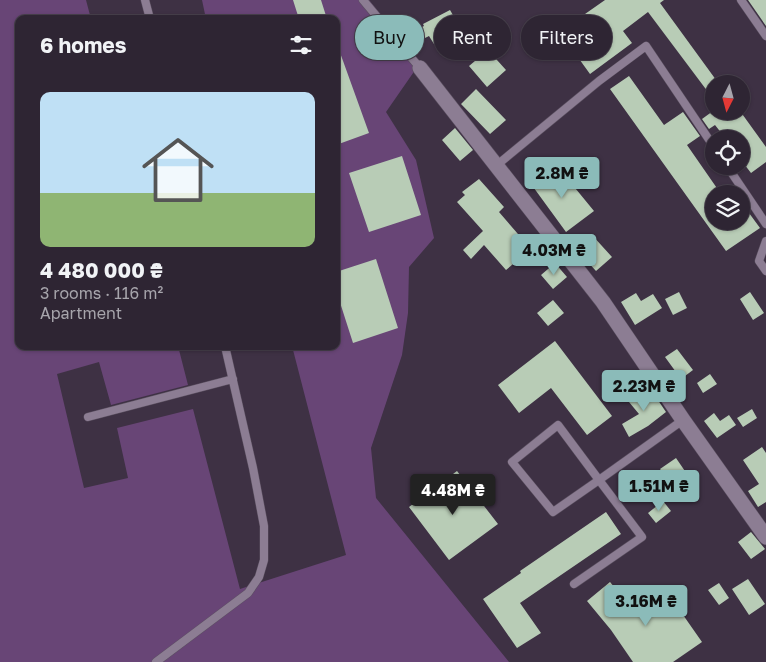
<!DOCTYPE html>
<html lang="en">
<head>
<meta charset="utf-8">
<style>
  :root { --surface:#2e2533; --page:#362d3b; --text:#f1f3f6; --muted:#a7a5ac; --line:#49424e; --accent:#8bbbb9 }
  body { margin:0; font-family:"Golos Text",sans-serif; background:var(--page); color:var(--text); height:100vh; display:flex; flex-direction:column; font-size:19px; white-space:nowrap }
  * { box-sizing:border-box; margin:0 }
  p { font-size:16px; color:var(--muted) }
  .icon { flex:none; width:28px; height:28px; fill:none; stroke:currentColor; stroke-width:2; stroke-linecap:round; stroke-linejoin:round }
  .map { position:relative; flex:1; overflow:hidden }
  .sheet { position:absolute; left:15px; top:15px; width:325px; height:335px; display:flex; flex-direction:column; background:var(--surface); border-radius:10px; box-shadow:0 1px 4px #0004,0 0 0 1px var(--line) }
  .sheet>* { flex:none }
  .top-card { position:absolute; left:355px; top:15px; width:335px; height:45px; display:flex; gap:10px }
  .needle { width:32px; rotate:186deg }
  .controls { position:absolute; left:705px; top:75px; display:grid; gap:10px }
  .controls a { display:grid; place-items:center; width:45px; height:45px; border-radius:50%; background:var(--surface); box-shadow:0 1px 4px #0004,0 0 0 1px var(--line); font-size:25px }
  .price { position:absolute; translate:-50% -42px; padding:0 11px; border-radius:5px; background:var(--accent); color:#111; font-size:16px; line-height:32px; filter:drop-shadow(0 1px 2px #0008) }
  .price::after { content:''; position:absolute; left:50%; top:30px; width:15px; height:11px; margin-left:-8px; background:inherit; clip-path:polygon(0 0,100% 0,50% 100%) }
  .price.active { background:#222; color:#fff }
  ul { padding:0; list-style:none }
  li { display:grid; align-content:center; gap:10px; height:265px; padding:0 25px }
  li span { display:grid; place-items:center; height:155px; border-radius:10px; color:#555 }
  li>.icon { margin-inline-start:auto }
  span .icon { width:90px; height:90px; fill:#fffc; stroke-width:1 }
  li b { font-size:21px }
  h2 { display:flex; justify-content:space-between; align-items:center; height:60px; padding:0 25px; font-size:21px }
  .pill { padding:0 18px; border-radius:22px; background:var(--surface); box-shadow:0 1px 4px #0004,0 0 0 1px var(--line); font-size:18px; line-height:45px }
  .pill.active { background:var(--accent); color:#111 }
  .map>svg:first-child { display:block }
</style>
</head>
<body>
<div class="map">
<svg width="766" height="662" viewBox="0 0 766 662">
  <rect width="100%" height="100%" fill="#3e3144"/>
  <!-- green -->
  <path fill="#684576" d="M0,0H86L91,19H19V346H178L188,385L111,405L99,362L57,374L84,488L128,478L117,428L193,409L240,589L346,555L292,346H336V19H206L202,0H369L420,63L386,112L416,160L434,238L409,267L408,313L402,355L371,448L376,498L509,662H0Z"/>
  <!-- building -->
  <path fill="#b8ccb6" d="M293,0H321L327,19H299Z
    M605,0H664L660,3L719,84H714V100L648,12L623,31L632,43L590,74L577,56L603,38L585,14Z
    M748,0H766V26Z
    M450,10L461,29L434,44L429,36L417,42L412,32L424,26L423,24Z
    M338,47L369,133L336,145V48Z
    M488,50L506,70L487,87L469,66Z
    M629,76L664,125L683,112L700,136L687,145L721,194H714V221H741V202L760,228L726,251L610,89Z
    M476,89L506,120L490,134L461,104Z
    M713,111H740L766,147V162L751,173L741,160V139H726L715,125L709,129L702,119Z
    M455,128L473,150L460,161L442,140Z
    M402,156L421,215L369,232L349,173Z
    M555,167L568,185L571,183L594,211L566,232L531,184Z
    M479,179L504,207L499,212L531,249L506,270L484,245L471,259L463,250L483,231L457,202L465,195L462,192Z
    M592,235L612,257L596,271L576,249Z
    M376,259L398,328L353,343L336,290V272Z
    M555,263L567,277L553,289L541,275Z
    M679,292L687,308L673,315L665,299Z
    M750,292L764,313L753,320L740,299Z
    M636,293L641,301L653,294L662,308L635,325L621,302Z
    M553,300L564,313L548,326L537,313Z
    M555,341L612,416L587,435L551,388L519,413L498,385Z
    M677,349L693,370L681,379L665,357Z
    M710,374L717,384L703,393L697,383Z
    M649,387L666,412L648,426L629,437L622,424L639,414L629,402Z
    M752,409L757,418L743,427L737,418Z
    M714,413L720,421L729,415L736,425L717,438L704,421Z
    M762,447L766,453V502L758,507L748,491L759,484L743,460Z
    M676,458L689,477L674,488L660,469Z
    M457,471L498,524L449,560L409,507Z
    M663,501L671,511L656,523L648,513Z
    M606,512L621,534L520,603L541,633L517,648L483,599L521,573L520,571Z
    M751,532L765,549L751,559L738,542Z
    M748,579L765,604L749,615L732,589Z
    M610,582L636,613L667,592L702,642L673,662H633L611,630L587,601Z
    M719,583L729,598L719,605L708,590Z"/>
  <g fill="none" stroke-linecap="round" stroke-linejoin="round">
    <!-- service casing -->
    <g stroke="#5b5060" stroke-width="9">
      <path id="service" d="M145,0L150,19
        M363,0L420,68
        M741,0L766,36
        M497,165L599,81L646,46L714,147
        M727,166L766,224
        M766,241L759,261L766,271
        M88,417L233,379
        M574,584L642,537L599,480L553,512L512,462L558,425L599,480L683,420
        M156,662L248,593L259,577L264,560V526L253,468L225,346"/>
    </g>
    <!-- minor casing -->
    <g stroke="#5b5060" stroke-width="16">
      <path id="minor" d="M420,68L603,302L683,420L766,537"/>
    </g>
    <!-- service -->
    <use href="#service" stroke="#8c7d93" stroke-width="8"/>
    <!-- minor -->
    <use href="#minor" stroke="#8c7d93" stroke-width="15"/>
  </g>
</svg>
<div class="controls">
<a><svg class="needle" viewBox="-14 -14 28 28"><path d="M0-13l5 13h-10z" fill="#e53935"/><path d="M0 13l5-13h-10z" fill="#a7a5ac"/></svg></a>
<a><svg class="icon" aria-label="locate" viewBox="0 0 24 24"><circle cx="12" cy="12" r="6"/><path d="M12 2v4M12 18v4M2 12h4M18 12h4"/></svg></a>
<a><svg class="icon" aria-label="layers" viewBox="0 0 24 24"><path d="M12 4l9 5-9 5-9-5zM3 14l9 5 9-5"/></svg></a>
</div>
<b class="price" style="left:562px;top:199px">2.8M ₴</b>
<b class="price" style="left:554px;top:276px">4.03M ₴</b>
<b class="price" style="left:644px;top:412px">2.23M ₴</b>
<b class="price" style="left:659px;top:512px">1.51M ₴</b>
<b class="price active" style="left:453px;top:516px">4.48M ₴</b>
<b class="price" style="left:646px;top:627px">3.16M ₴</b>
<div class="top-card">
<a class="pill active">Buy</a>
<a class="pill">Rent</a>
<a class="pill">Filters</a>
</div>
<section class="sheet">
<h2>6 homes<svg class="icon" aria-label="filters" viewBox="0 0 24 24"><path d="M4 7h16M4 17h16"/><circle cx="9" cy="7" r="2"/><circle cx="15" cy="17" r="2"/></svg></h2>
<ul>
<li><span style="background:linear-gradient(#bfe0f5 65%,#8fb573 0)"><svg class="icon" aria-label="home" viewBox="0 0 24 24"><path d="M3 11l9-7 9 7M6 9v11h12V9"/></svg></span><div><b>4 480 000 ₴</b><p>3 rooms · 116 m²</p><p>Apartment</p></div></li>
</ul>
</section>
</div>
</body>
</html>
